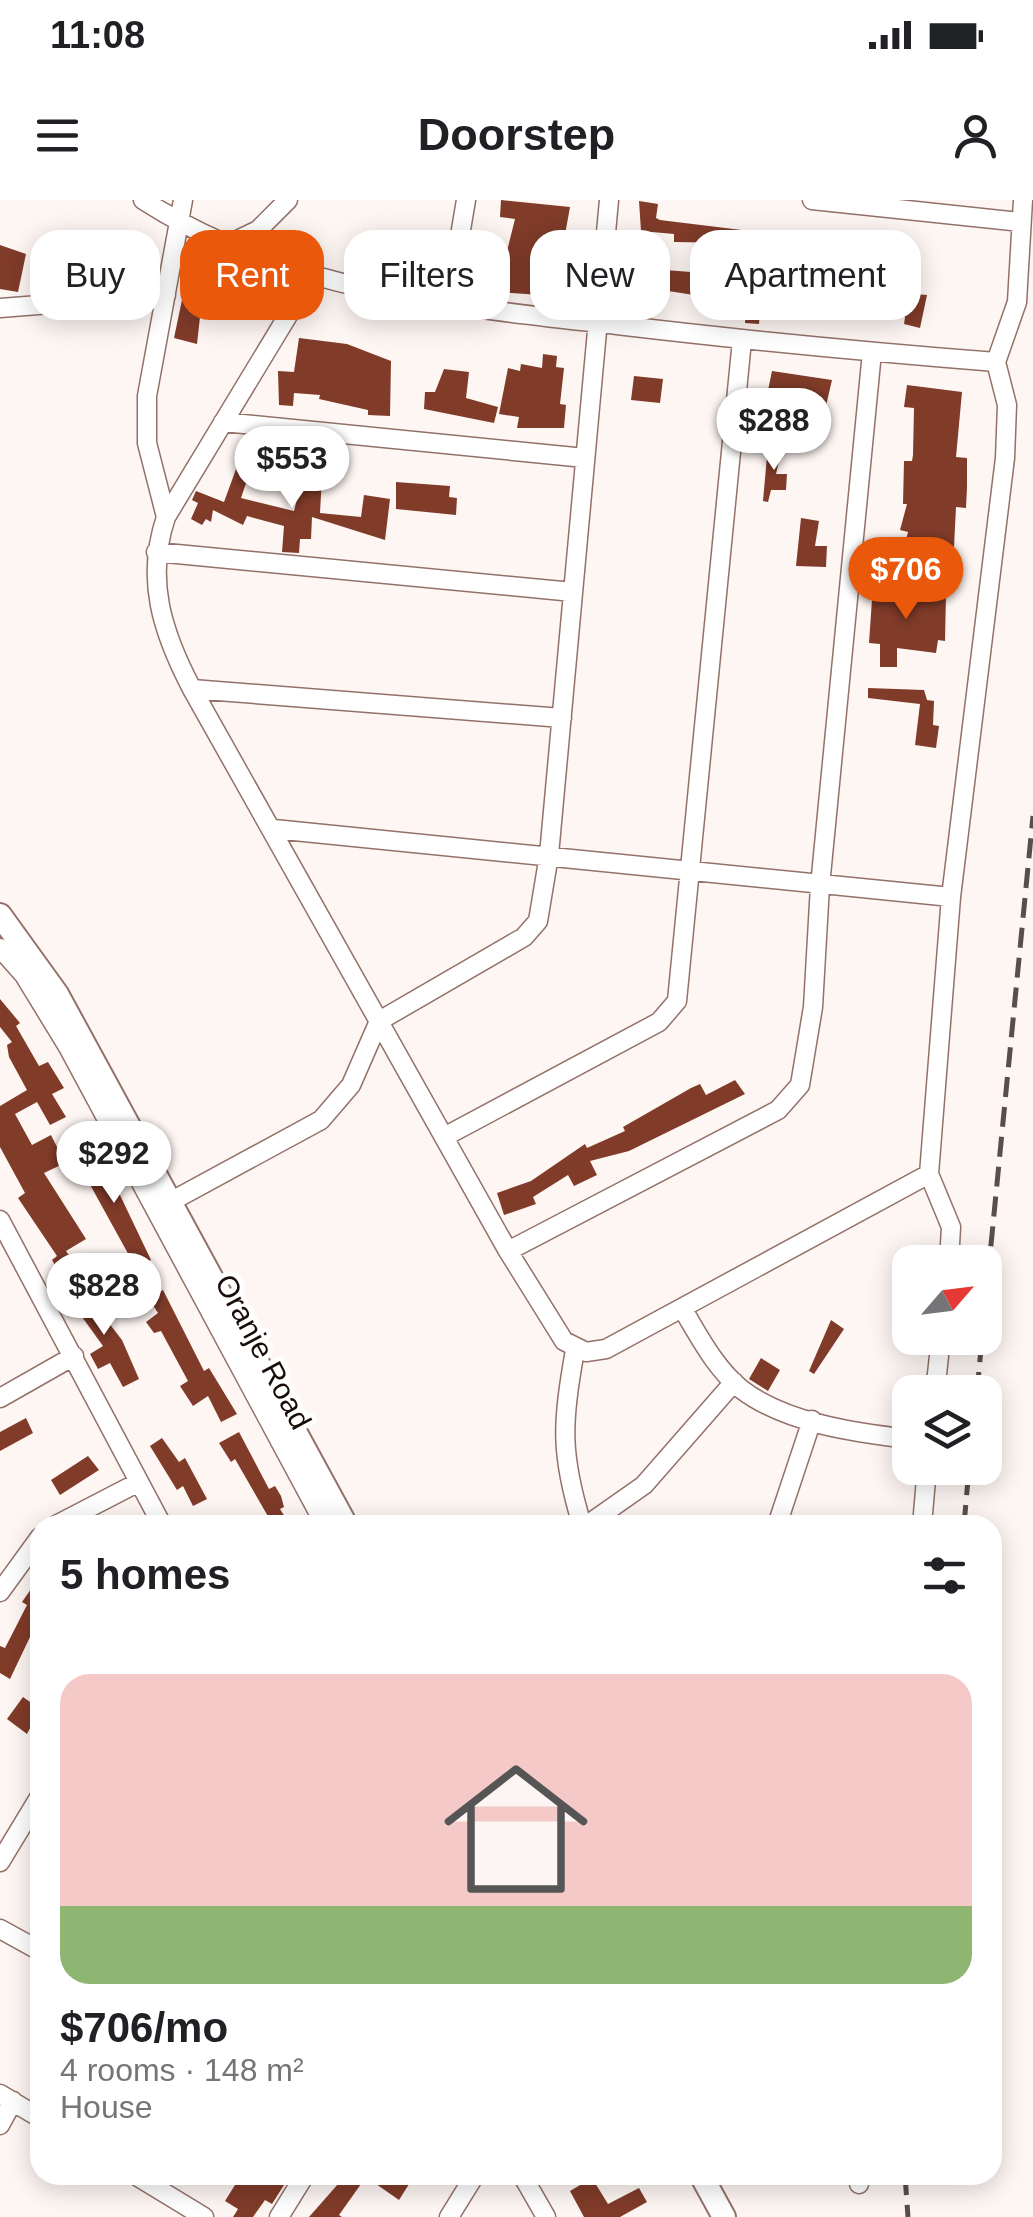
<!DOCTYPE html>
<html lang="en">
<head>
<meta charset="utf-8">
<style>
  :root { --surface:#fff; --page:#f2f2f2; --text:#202124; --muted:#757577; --accent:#ea580c }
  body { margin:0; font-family:Arial,sans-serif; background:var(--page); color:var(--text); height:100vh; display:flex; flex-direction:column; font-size:38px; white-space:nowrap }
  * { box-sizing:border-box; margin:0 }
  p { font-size:32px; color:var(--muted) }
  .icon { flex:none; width:55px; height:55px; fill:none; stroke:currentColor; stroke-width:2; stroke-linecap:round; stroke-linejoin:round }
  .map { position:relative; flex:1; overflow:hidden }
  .details { position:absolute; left:30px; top:1315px; width:972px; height:670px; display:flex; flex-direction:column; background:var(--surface); border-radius:30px; box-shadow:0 5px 25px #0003 }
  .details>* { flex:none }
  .guide { position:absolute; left:30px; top:30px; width:975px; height:90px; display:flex; gap:20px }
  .needle { width:65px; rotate:62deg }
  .fabs { position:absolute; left:892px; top:1045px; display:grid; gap:20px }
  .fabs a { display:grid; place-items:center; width:110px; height:110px; border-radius:20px; background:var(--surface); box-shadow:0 5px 25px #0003; font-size:50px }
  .price { position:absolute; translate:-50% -85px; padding:0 22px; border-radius:35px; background:#fff; color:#222; font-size:32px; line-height:65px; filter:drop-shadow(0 2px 5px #0008) }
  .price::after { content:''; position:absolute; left:50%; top:60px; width:30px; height:22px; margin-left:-15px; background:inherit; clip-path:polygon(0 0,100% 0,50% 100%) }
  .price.current { background:var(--accent); color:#fff }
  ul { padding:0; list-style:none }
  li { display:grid; align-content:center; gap:20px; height:530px; padding:0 30px }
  li span { display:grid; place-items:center; height:310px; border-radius:30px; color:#555 }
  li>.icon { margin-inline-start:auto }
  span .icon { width:180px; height:180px; fill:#fffc; stroke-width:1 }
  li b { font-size:42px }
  h2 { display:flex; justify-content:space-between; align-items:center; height:120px; padding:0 30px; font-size:42px }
  .pill { padding:0 35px; border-radius:30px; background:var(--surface); box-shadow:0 5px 25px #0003; font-size:35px; line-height:90px }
  .pill.current { background:var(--accent); color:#fff }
  .status { display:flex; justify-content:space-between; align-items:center; height:70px; padding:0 50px; background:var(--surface); direction:ltr }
  .status svg { height:28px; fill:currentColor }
  header { display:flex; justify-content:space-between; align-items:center; height:130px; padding:0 30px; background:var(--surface); font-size:45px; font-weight:700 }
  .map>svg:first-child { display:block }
</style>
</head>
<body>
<div class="status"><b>11:08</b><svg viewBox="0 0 49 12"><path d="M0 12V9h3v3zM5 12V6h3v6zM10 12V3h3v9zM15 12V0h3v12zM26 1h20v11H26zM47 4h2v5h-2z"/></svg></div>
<header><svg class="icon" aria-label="menu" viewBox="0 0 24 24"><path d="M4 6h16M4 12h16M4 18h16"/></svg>Doorstep<svg class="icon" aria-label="person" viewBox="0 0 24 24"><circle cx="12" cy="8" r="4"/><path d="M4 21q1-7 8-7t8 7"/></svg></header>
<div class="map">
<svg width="1033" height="2017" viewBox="0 0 1033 2017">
  <rect width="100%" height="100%" fill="#fef6f3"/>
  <!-- building -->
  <path fill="#803b29" d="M501,0L570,7L554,96L499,92L501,73H509L507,51L515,19L500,17Z
    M639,1L658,4L656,18L660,20L767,33V39L788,43V47L823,52L817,86L927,95L920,128L904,124L905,117L896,116V112L827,111L825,120L812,118L813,111L802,109L803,103L761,100L759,124L745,123L747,95L694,88V95L655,89L653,101L635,99L639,68L730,75L734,43L674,42V34L641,31Z
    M0,45L26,54L18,92L0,89Z
    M183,95L202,99L197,144L174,138Z
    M299,138L347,144L391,161L390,216L368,215V210L319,199L320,195L294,193L293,206L279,205L278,171L294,172Z
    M543,154L557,156L556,167L564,168L560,204L566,205L564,228H517L519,217L499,214L508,168L520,171L521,164L542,168Z
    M444,169L469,172L466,198L498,207L494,223L424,209L425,192H435Z
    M772,171L832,180L822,223L794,220L793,228L773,226L775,220L762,219Z
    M634,176L663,179L660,203L631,200Z
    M907,185L962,192L956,257L967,258V287L966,308L956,307L953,367L939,365L941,341L906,340L908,332L900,330L907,304H903L904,261H912L913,255L914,208L904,207Z
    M768,245L782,249L776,274H787L786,290H771L768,302L763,301Z
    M239,261L252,265L241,298L294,311L304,273L322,276L320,313L361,317L364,295L390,299L385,340L312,317L311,339H300L299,353L282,352L284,326L247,316L243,325L213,310L211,322L206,319L202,325L191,319L198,303L192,300L196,291L224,302Z
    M396,282L450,286L449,297L457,298L456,315L396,309Z
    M801,318L819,321L815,346H827L826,367L796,366Z
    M873,385L946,394L945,441L938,440L936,453L897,448V467H880V444L869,443Z
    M868,488L924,490L927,500L934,501L933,525L939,526L936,548L915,545L920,504L868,498Z
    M0,799L20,823L16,826L39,866L48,862L64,888L52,894L66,917L50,925L37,902L15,914L32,945L51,935L65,963L44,973L86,1039L66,1051L78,1069L63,1078L52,1060L57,1056L18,998L25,993L0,947V906L27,890L9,857L7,845L12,842L0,827Z
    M735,880L745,894L629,951L590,961L597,975L574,986L568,975L533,997L536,1004L504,1015L497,993L531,981L585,944L587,948L625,931L623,927L691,888L700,884L706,895Z
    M98,949L151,1060L136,1068L77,961Z
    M78,1083L122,1140L139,1179L123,1187L110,1163L98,1169L90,1154L103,1146L64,1092Z
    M163,1090L204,1171L209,1168L237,1214L221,1222L208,1196L193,1206L180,1186L188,1181L161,1131L154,1133L146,1122L158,1113L149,1099Z
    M831,1120L844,1129L814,1174L809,1171Z
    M761,1158L780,1170L768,1191L749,1179Z
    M26,1218L33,1233L0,1251V1232Z
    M239,1232L269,1289L275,1286L281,1296L284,1307L280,1309L290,1325H273L235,1259L231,1262L219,1243Z
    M162,1238L179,1262L185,1258L207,1299L193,1306L183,1286L177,1290L150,1246Z
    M88,1256L99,1270L60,1295L51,1280Z
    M40,1376V1416L10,1479L0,1473V1446L5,1448L27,1405L22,1402Z
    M23,1497L40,1509L27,1534L7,1519Z
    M219,1975H266L284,1985L272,2004L265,2000L253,2017H233L238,2009L225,2001L235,1985Z
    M346,1975H402L411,1981L399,2000L366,1977L339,2015L342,2017H309Z
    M592,1978L608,2004L639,1988L647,2002L620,2017H584L570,1991Z"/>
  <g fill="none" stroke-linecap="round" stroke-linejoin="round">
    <!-- minor casing -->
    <g stroke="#937168" stroke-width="21">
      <path id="minor" d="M143,0C284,91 454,107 617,125C743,140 869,152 996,162
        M812,0L1021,22
        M227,45L258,30L288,0
        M313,74L166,317C145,379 162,432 192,489L508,1051L564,1141L586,1152L606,1149L929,974L951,697L1005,258L1007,205L996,162L1017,102L1023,0
        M448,107L466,0
        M0,108L166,95
        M223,222L585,258
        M166,317L147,243V196L183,0
        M156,352L573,392
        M192,489L562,518
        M274,629L951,697
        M0,748L24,775L68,847L325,1325
        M444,937L659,822L677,801L742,140
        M929,974L951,1027L949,1062
        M170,1002L321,920L351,885L379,821L524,737L538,721L549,655L609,0
        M0,1020L162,1325
        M508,1051L778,910L800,885L813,807L820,686L872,152
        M682,1108C699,1136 715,1168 741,1189C785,1223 856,1233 910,1239
        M575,1150C562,1224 560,1253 582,1325
        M935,1192L941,1138
        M0,1198L74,1156
        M56,1325L139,1282
        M587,1325L644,1285L734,1182
        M777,1325L812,1220
        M922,1325L927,1268
        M0,1392L40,1337
        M0,1662L40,1596
        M0,1729L40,1751
        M0,1894L40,1918
        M0,1925L13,1901
        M135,1975L204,2017
        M522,1975L546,2017
        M859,1984L860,1975
        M279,2017L305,1975
        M449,2017L475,1975"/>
    </g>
    <!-- tertiary casing -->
    <g stroke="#937168" stroke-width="26">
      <path id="tertiary" d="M0,715L57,794L346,1325
        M701,1975L724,2017"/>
    </g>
    <!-- minor -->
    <use href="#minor" stroke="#fff" stroke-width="18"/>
    <!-- tertiary -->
    <use href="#tertiary" stroke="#fff" stroke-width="22"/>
    <!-- rail -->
    <path stroke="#594e4a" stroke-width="5" stroke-dasharray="20 10" stroke-linecap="butt" d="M985,1106L1033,616
      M977,1192L982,1138
      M964,1325L969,1268
      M905,1975L908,2017"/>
  </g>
  <g text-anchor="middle" stroke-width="10" stroke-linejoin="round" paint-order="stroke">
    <!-- street labels -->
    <g font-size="30" fill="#180c08" stroke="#fff">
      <text transform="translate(263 1152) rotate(62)" y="10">Oranje Road</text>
    </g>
  </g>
</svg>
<div class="fabs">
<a><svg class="needle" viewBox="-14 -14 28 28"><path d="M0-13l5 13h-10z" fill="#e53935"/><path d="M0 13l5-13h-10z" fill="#757577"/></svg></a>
<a><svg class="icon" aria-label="layers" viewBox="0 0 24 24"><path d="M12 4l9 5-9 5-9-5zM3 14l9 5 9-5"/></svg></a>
</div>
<b class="price" style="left:774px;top:273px">$288</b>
<b class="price" style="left:292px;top:311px">$553</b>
<b class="price current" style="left:906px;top:422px">$706</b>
<b class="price" style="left:114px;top:1006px">$292</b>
<b class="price" style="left:104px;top:1138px">$828</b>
<div class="guide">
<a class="pill">Buy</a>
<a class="pill current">Rent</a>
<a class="pill">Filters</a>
<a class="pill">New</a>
<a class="pill">Apartment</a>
</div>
<section class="details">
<h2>5 homes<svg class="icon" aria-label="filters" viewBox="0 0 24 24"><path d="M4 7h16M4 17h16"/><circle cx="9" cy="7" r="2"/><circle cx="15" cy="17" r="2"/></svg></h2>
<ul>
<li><span style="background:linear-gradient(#f6c9c9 75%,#8fb573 0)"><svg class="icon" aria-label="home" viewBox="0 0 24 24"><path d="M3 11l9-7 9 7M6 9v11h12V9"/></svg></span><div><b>$706/mo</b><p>4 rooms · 148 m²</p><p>House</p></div></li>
</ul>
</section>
</div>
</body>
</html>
